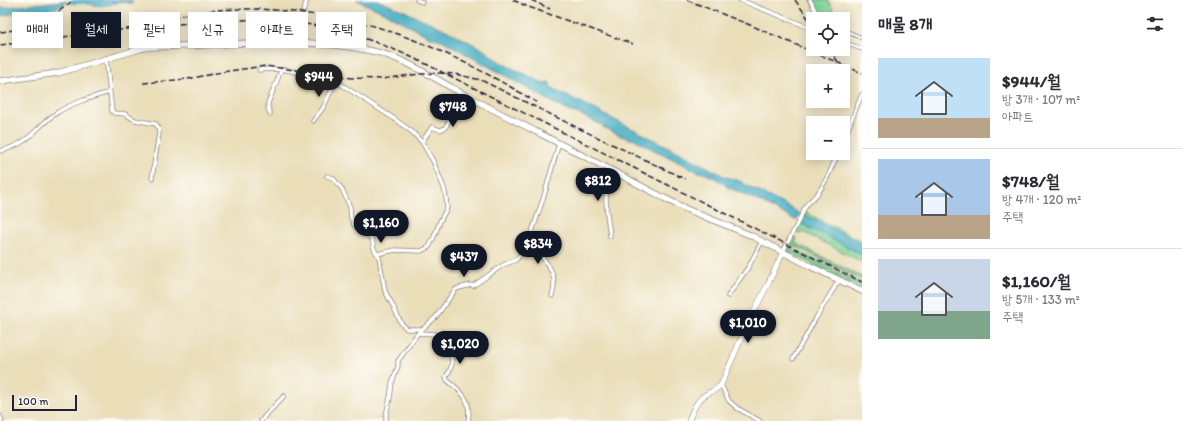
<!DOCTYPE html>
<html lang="ko">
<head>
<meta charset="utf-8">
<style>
  :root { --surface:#fff; --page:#f7f7f7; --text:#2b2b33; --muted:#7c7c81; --line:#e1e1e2; --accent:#111827 }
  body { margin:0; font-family:Itim,"Poor Story",sans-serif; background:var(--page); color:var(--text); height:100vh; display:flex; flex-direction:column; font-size:15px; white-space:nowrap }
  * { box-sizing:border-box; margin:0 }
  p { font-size:13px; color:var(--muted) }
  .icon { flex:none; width:22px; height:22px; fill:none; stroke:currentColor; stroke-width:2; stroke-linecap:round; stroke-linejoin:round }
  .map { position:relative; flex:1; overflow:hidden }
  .panel { display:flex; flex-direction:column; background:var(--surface); width:320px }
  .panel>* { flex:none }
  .top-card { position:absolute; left:12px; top:12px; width:380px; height:36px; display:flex; gap:8px }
  .controls { position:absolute; left:806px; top:12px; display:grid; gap:8px }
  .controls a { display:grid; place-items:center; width:44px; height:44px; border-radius:0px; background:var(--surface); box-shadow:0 2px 10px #0003; font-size:20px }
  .scale { position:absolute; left:12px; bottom:10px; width:65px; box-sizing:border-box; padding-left:4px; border:2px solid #22223b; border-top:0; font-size:11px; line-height:14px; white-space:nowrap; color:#22223b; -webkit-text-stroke:3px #fdfcf7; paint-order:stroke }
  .price { position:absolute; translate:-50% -34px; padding:0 9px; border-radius:14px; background:var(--accent); color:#fff; font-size:13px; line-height:26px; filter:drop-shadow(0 1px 2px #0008) }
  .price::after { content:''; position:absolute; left:50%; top:24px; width:12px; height:9px; margin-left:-6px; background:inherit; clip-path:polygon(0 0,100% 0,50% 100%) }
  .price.on { background:#222; color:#fff }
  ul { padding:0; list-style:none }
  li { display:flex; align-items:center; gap:12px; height:100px; padding:0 16px }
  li+li { border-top:1px solid var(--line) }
  li span { display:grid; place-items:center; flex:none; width:112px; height:80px; border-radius:0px; color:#555 }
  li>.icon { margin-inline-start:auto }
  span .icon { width:48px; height:48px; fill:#fffc; stroke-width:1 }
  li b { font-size:17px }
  h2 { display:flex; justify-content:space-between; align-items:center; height:48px; padding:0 16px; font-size:17px }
  .chip { padding:0 14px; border-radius:0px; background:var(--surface); box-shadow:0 2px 10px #0003; font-size:14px; line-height:36px }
  .chip.on { background:var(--accent); color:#fff }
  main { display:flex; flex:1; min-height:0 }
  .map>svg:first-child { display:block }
</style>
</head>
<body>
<main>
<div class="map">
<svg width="862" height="421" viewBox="0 0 862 421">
  <rect width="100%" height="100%" fill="#fdfcf7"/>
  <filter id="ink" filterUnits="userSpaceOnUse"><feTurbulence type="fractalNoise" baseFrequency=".025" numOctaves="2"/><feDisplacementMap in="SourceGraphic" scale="8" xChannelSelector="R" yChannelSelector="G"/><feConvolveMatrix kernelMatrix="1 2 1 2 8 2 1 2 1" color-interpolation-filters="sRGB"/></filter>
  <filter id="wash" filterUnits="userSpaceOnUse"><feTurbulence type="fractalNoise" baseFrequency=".012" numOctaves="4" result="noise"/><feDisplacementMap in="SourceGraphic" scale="16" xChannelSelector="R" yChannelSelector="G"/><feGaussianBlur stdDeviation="0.9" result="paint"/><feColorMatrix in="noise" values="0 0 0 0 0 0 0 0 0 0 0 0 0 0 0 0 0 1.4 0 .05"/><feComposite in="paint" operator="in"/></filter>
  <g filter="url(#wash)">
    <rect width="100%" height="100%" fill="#eadeb9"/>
    <!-- green -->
    <path fill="#7cd296" stroke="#4f7a68" d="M811,0H827L831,6L837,19H823L818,13Z
      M805,212L862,241V243L804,215Z
      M800,223L842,244L862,255V262L803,232L800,233L795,231Z
      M792,236L797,239L795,243L862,277V280L789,243Z
      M787,246L862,284V289L785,250Z"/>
    <!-- water -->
    <path fill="#42acc1" stroke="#32677e" d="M80,0H132V4C120,0 119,3 107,5C98,7 87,4 78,2Z
      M356,0H377L407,12L410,14C433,23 455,34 477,46C486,50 493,58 502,63C516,71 531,75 543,84L545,83L546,84L548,81L550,83V86L562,94L579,101L613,119L675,150L726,177L740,181L746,185L793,209L800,214L797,220H795L758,201L727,187L725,184C718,180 705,172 698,172L675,160L650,148L634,139L633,140L621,136L603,127L602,125C593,122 579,112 570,112L441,40L430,37L385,13Z
      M62,1H67L62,6L47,10L30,11L0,16V8Z
      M804,215L862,243V255L842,244L800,223Z"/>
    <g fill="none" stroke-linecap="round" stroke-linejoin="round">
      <!-- canal -->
      <path stroke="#42acc1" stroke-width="4.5" d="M72,2H84"/>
    </g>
  </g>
  <g filter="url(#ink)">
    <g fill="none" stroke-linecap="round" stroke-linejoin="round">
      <!-- street casing -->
      <g stroke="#86807a" stroke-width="5">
        <path id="street" d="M417,0L422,2
          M740,0L813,29
          M810,0L817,14L822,19
          M843,30L862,38
          M843,42L862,49
          M297,43L303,12L307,0
          M106,58L112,111L114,113L125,114L135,120L156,124L158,127L159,133L152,178
          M259,70L270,69L287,70L336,81L393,118L411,131L422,142L433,161L444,188L446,197L447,208L440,221L434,237L429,247L421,251L395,250L377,254
          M270,114L268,108V103L277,81L281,70
          M313,121L323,108L336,81
          M843,141L862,94
          M422,142L432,127L440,130L445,128L464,95
          M0,151C9,149 18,145 25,140C37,131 46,119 58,112C74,102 93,97 110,92
          M327,176L333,178L342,189L350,207L351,218L354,225L370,237L372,240L374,249L379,257L385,291L393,306L401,323L407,329H422
          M610,236C607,212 602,193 612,171
          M530,237C539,261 561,267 552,296
          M783,252L803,212C806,202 812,201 818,193C827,181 832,167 838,153
          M728,296L749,266L762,241
          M418,333L436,334L444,338L448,343L450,347L452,364L450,370L446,377L447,380C462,392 472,400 468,421
          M793,359L816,318L839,280
          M721,385L729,401L737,408L760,421
          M0,416L2,421
          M261,421L264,417L284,396
          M386,421V415L390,398L392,383L398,366V361L418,333L436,317L455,290L459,288L471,285L473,286L503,265L516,260L524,250L529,241L544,196L559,143"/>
      </g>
      <!-- secondary casing -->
      <g stroke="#86807a" stroke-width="6">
        <path id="secondary" d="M689,421C692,411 697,399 707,394C712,391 717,389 721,385L748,323L768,284L783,252"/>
      </g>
      <!-- primary casing -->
      <g stroke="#86807a" stroke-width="7">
        <path id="primary" d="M0,81L58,73L140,49L148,47C222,46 299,35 372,51C406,58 436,80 467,96C532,130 599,163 664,198L686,209L750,235L810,266L862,291"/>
      </g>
      <!-- street -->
      <use href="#street" stroke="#fff" stroke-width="3.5"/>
      <!-- secondary -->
      <use href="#secondary" stroke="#fff" stroke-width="5"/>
      <!-- primary -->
      <use href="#primary" stroke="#fff" stroke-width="5.5"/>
      <!-- rail -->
      <path stroke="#22223b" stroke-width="1.5" stroke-dasharray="6 3" stroke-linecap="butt" d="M513,0L526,6L633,44
        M531,0L550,9
        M687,0L750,25L862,73
        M795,0L813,25
        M156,22C167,19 178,16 188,14C237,5 285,9 333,18C352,21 371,24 389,31C440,48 490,74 536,102
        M0,32C28,29 52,19 73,0
        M0,45C59,38 118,29 177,24C197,23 217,20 238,20C267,19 299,22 328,28C362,36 393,48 424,63L862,282
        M829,49L839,63
        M143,83L188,79L222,72L265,66L352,78L381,79L420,74L437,73L455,74L481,80L576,127L685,179"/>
    </g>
  </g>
</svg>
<div class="controls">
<a><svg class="icon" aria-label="locate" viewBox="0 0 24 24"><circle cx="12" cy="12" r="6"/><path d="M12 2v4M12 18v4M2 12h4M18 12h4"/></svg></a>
<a>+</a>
<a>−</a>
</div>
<div class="scale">100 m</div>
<b class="price on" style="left:319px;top:98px">$944</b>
<b class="price" style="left:453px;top:128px">$748</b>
<b class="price" style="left:598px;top:202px">$812</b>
<b class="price" style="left:381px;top:244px">$1,160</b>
<b class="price" style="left:538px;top:265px">$834</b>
<b class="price" style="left:464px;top:278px">$437</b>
<b class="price" style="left:748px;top:344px">$1,010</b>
<b class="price" style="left:460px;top:365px">$1,020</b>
<div class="top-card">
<a class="chip">매매</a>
<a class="chip on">월세</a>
<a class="chip">필터</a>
<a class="chip">신규</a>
<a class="chip">아파트</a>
<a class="chip">주택</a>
</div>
</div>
<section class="panel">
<h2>매물 8개<svg class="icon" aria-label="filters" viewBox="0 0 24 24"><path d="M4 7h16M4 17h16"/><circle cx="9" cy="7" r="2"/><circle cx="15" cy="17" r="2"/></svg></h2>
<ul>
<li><span style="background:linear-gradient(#bfe0f5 75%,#b9a48a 0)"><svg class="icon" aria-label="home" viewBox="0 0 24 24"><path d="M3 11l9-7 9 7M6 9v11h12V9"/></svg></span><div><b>$944/월</b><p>방 3개 · 107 m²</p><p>아파트</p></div></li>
<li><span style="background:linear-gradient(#a9c7e8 70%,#b9a48a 0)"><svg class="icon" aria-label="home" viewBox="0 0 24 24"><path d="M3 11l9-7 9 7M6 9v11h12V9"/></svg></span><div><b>$748/월</b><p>방 4개 · 120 m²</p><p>주택</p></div></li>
<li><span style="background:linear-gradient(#c9d6e8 65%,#7fa58c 0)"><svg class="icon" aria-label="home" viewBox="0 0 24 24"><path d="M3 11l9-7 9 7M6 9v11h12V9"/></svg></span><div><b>$1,160/월</b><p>방 5개 · 133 m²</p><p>주택</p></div></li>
</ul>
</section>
</main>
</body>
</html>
